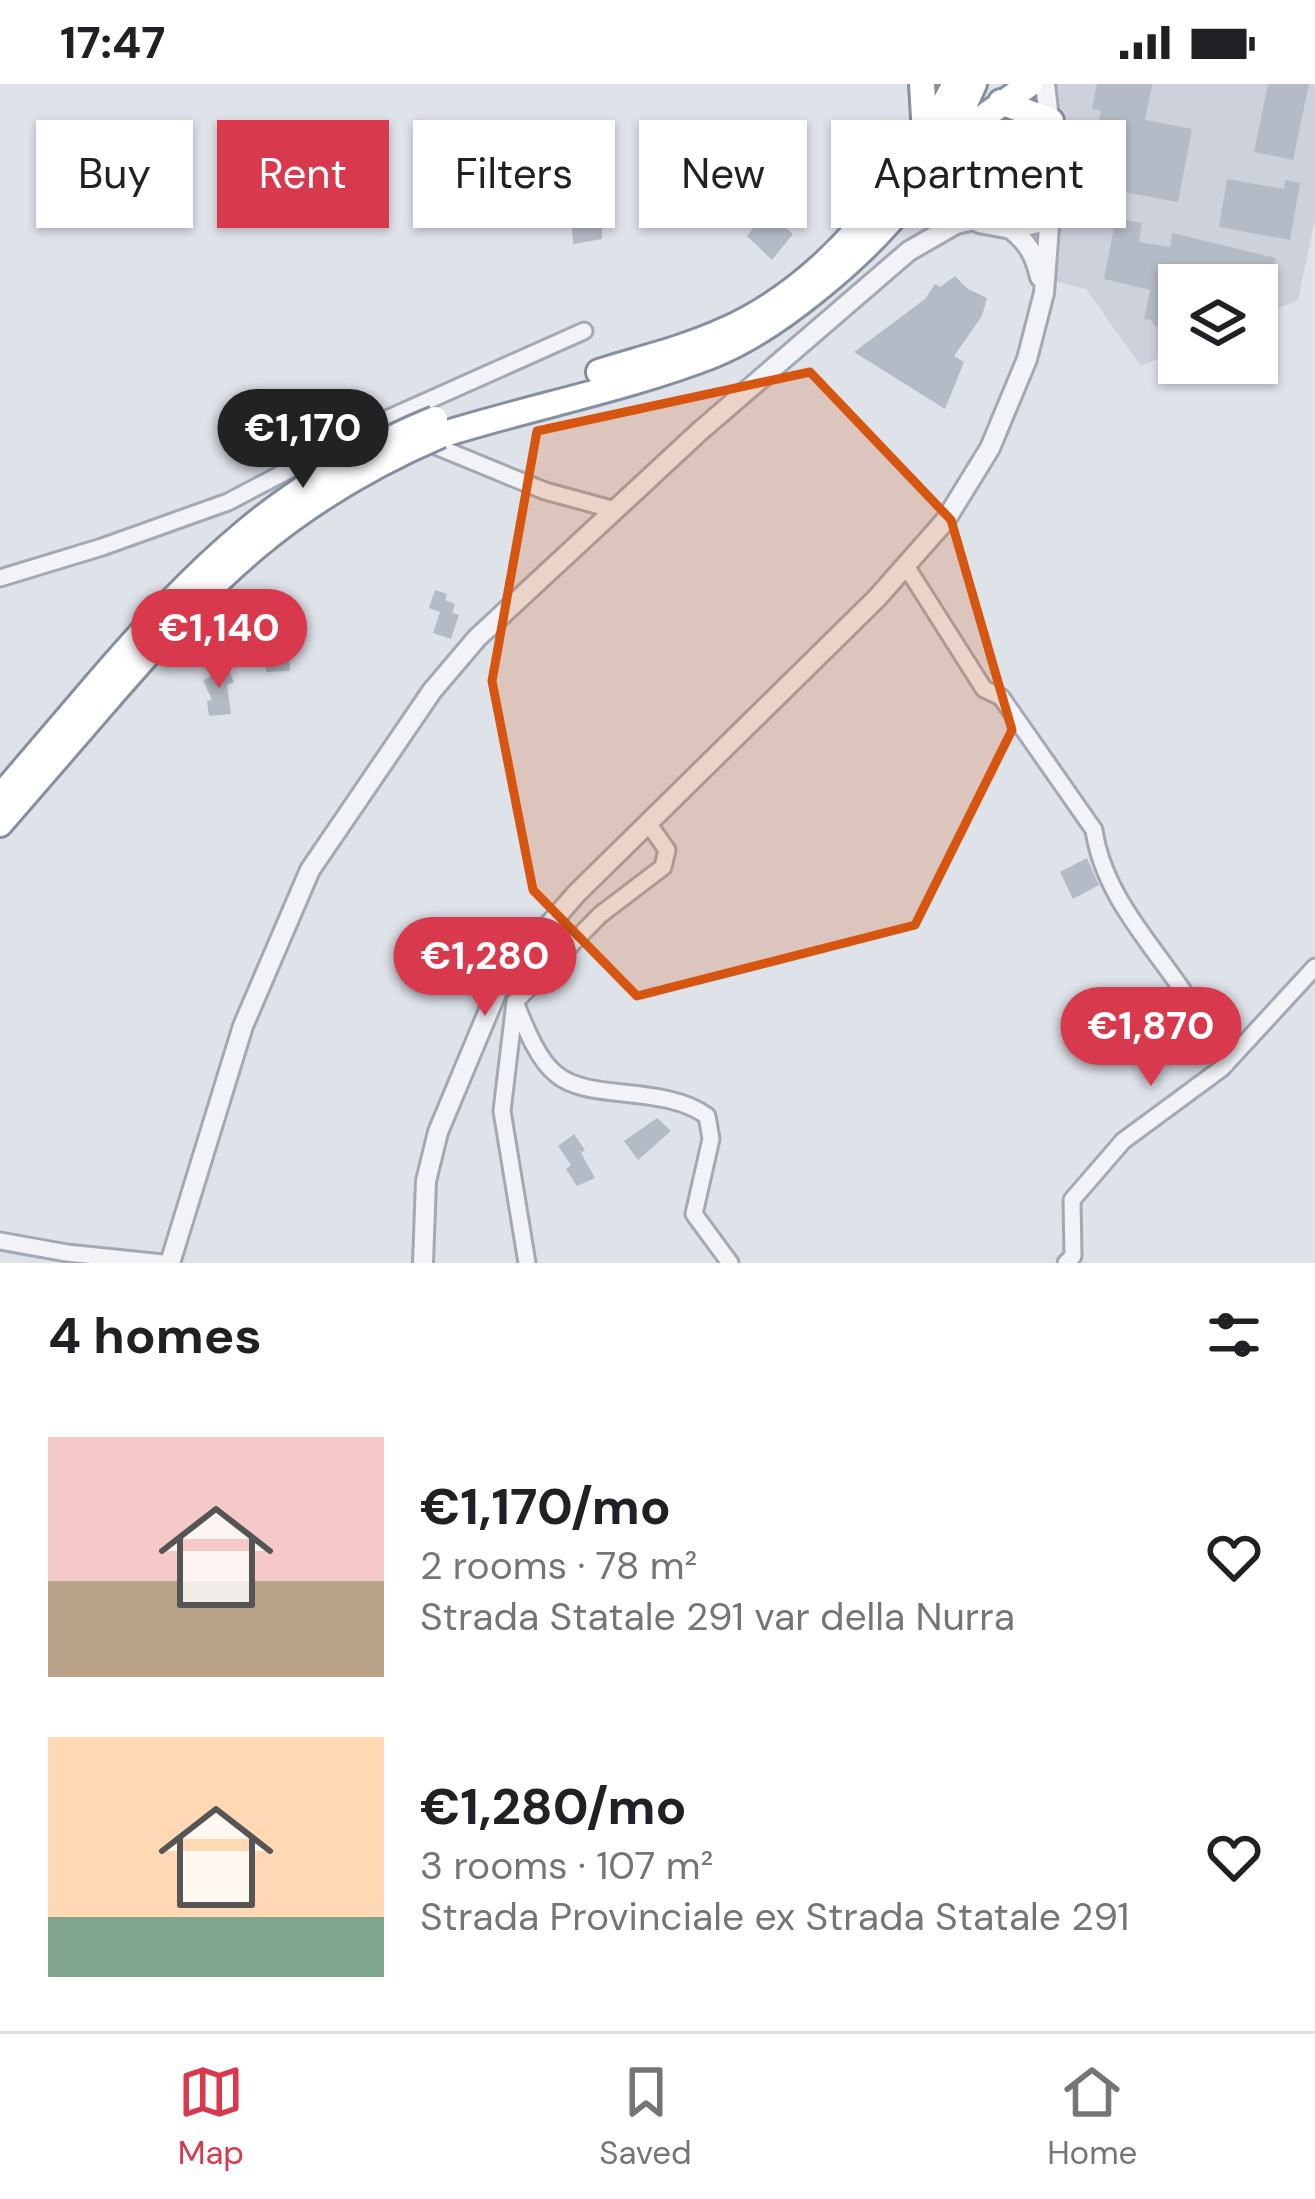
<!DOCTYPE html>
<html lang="en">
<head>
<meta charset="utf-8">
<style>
  :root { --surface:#fff; --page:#f6f6f6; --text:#202124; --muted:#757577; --line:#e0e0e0; --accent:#d8394c }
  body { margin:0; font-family:"DM Sans",sans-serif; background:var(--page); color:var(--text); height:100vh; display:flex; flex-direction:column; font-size:45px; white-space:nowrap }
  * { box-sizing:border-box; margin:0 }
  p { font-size:39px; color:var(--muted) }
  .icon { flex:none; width:66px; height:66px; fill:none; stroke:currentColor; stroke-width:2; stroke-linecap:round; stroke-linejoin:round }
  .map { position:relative; height:1179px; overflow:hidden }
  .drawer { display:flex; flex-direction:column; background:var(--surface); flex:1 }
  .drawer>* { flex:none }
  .banner { position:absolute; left:36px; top:36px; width:1245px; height:108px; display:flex; gap:24px }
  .tools { position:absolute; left:1158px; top:180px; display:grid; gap:24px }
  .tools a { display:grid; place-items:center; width:120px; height:120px; border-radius:0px; background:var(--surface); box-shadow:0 3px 9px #0004; font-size:60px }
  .price { position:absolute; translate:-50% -102px; padding:0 27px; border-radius:42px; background:var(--accent); color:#fff; font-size:39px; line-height:78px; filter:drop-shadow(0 3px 6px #0008) }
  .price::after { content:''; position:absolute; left:50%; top:72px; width:36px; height:27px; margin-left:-18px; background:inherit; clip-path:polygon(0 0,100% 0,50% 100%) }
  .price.current { background:#222; color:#fff }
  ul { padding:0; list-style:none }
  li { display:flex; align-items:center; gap:36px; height:300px; padding:0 48px }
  li span { display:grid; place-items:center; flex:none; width:336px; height:240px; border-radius:0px; color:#555 }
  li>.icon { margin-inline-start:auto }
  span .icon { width:144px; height:144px; fill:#fffc; stroke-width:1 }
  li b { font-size:51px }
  h2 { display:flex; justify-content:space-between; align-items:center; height:144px; padding:0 48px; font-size:51px }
  .chip { padding:0 42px; border-radius:0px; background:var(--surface); box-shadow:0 3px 9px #0004; font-size:42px; line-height:108px }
  .chip.current { background:var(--accent); color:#fff }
  .status { display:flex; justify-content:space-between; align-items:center; height:84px; padding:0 60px; background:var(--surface); direction:ltr }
  .status svg { height:33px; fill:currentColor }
  .menu { display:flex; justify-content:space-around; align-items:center; height:168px; border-top:3px solid var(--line); background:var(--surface); font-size:33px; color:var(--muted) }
  .menu a { display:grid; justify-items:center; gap:6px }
  .menu .current { color:var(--accent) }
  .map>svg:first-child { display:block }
</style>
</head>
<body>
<div class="status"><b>17:47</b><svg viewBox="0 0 49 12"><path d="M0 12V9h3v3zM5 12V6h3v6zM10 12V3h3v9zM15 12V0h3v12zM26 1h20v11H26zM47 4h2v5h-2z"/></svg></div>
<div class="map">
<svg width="1315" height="1179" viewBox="0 0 1315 1179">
  <rect width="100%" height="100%" fill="#dee2e9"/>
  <!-- built -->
  <path fill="#ccd1db" d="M1056,0H1315V135L1298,216L1257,233V201H1179V266L1141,282L1086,205L1053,197L1061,129L1063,56Z"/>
  <!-- building -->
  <path fill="#b5bbc6" d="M1097,0H1152L1145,36L1192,45L1178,118L1096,103L1103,66L1094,64L1101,27L1092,25Z
    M1268,0H1309L1293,76L1254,68Z
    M670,43L692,57L672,85L651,71Z
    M1227,95L1284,105L1285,96L1300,99L1290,156L1219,143Z
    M602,118V155L573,160L572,142L578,141L575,122Z
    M762,133L778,143L781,140L793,150L772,176L747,152Z
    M1116,134L1142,139L1139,158L1170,163L1172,149L1276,174L1267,218L1257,216V201H1179V247L1154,242L1152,236L1144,235L1150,206L1104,195Z
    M955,192L968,205L987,214L982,232L954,272L964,278L945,325L854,268L925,215L935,200L940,203Z
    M435,506L447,510L445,516L455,520L452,529L459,531L451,555L433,549L440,528L429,524Z
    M249,560L266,561L265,565H289L290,587L266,588L265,578L239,576L241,564Z
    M225,578L234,598L227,601L231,630L209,632L207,617L212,616L203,596L217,590L213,583Z
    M1087,774L1099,801L1073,815L1060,788Z
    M657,1034L671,1047L638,1076L624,1057Z
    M574,1050L585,1066L581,1069L595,1094L577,1102L566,1085L571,1081L558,1062Z"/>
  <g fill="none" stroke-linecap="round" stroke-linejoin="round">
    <!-- minor casing -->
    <g stroke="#a3a9b3" stroke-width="21">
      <path id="minor" d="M426,358L545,407L615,426
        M906,482L984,605L1001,613L1094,746C1103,809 1149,857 1183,907C1199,930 1212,956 1226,980
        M0,494L102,463L228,418L380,338L584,247
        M515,918C524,940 537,975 556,990C588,1018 663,1000 707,1032L711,1055L694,1130L730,1179
        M0,1157L67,1169L163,1179
        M527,1179L502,1027L515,918L600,831L663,783L667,766L648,739
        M1066,1179L1073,1172L1072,1116L1123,1057L1222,984L1315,883"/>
    </g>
    <!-- tertiary casing -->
    <g stroke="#a3a9b3" stroke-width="24">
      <path id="tertiary" d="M1011,126L1030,114L1052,81
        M979,139L1011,145L1052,136
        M1011,145C1028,159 1035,171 1040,193
        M170,1179L243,942L310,786L432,607L477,554L699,348L909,167L956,140L1002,130L1030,128L1052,136
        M423,1179L426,1097L438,1048L502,895L576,810L877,514L945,437L990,364L1027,275L1044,209L1054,77L1045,0"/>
    </g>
    <!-- trunk casing -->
    <g stroke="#848fa0" stroke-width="30">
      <path id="trunk" d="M922,0L925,51
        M1001,18L1051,37
        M934,101L979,36L1030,0
        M599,288C640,275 683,265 723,247C830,200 902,99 955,0
        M441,351C530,323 626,305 713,271C750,256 783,233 814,208C892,146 934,91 974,0
        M0,713L94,603
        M0,740L109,614"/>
    </g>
    <!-- minor -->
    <use href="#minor" stroke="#f1f3f7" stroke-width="15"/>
    <!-- tertiary -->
    <use href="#tertiary" stroke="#f1f3f7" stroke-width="18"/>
    <!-- trunk -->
    <use href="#trunk" stroke="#fff" stroke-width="24"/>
    <!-- trunk-bridge casing -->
    <g stroke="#848fa0" stroke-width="30" stroke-linecap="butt">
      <path id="trunk-bridge" d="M94,603C199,481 283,397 435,335
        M109,614C214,493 290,416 441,351"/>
    </g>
    <!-- trunk-bridge -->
    <use href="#trunk-bridge" stroke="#fff" stroke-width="24"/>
  </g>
  <!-- marked area -->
  <path fill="#d55511" fill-opacity="0.2" stroke="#d55511" stroke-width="9" stroke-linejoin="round" d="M810,288L951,436L1012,646L915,841L637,912L533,806L492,597L537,347Z"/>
</svg>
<div class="tools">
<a><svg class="icon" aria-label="layers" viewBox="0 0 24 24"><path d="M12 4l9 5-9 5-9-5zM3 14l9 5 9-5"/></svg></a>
</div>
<b class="price current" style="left:303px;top:407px">€1,170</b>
<b class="price" style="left:219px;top:607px">€1,140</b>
<b class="price" style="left:485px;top:935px">€1,280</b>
<b class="price" style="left:1151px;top:1005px">€1,870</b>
<div class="banner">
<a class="chip">Buy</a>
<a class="chip current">Rent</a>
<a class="chip">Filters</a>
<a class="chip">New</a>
<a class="chip">Apartment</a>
</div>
</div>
<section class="drawer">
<h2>4 homes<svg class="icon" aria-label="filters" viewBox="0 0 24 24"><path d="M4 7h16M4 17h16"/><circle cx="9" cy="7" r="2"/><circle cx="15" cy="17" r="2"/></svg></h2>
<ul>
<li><span style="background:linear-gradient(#f6c9c9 60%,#b9a48a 0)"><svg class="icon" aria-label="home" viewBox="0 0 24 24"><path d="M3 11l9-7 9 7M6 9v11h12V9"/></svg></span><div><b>€1,170/mo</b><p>2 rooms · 78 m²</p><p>Strada Statale 291 var della Nurra</p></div><svg class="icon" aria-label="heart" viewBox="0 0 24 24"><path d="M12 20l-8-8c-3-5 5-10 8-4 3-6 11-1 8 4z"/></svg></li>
<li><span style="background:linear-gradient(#ffd9b3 75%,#7fa58c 0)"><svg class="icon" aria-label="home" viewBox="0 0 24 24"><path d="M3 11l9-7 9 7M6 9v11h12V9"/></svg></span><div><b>€1,280/mo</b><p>3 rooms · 107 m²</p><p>Strada Provinciale ex Strada Statale 291</p></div><svg class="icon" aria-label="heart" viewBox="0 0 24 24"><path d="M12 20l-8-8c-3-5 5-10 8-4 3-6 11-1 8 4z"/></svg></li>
</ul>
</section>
<nav class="menu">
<a class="current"><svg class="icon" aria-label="map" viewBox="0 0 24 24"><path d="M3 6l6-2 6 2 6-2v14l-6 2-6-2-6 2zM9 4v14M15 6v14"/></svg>Map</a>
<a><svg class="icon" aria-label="saved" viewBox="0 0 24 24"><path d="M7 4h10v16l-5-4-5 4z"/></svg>Saved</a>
<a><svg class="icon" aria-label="home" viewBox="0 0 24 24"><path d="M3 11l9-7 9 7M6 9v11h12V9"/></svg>Home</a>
</nav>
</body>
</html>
